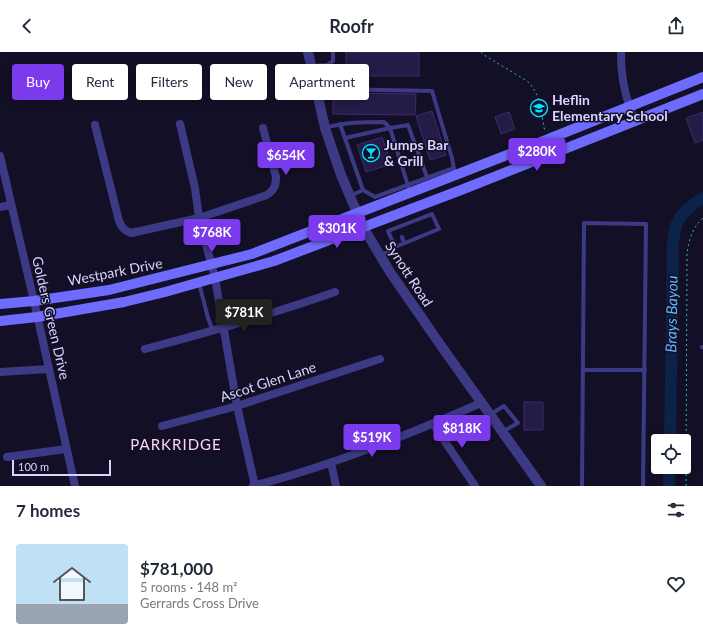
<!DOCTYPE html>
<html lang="en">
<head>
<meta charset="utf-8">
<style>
  :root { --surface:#fff; --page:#f2f2f3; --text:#1f2937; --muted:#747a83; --line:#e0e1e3; --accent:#7c3aed }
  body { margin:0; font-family:Lato,sans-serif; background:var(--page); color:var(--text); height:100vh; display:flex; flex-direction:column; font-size:15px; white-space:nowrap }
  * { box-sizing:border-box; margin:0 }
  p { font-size:13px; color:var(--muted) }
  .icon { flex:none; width:22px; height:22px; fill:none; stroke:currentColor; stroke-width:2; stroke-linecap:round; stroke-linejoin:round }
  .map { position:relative; height:434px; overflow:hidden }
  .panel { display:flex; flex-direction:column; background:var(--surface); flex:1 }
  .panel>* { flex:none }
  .banner { position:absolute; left:12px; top:12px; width:400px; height:36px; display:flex; gap:8px }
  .fabs { position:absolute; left:651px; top:382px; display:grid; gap:8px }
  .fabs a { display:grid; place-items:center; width:40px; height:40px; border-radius:4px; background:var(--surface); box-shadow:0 2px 10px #0003; font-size:20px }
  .scale { position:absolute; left:12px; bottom:10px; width:99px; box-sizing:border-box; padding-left:4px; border:2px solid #d9d4ff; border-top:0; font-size:11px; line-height:14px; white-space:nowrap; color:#d9d4ff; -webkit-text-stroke:3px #130f26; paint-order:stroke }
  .price { position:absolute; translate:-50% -34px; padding:0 9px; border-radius:4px; background:var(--accent); color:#fff; font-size:13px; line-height:26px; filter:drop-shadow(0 1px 2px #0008) }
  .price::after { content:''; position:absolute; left:50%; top:24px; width:12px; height:9px; margin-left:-6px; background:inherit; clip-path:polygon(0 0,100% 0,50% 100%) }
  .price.active { background:#222; color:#fff }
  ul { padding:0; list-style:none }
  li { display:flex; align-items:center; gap:12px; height:100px; padding:0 16px }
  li+li { border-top:1px solid var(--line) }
  li span { display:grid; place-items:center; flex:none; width:112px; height:80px; border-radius:4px; color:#555 }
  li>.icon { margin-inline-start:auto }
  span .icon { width:48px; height:48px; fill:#fffc; stroke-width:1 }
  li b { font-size:17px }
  h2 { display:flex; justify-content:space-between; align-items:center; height:48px; padding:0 16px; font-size:17px }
  .tag { padding:0 14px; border-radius:4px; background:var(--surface); box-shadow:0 2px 10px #0003; font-size:14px; line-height:36px }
  .tag.active { background:var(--accent); color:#fff }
  header { display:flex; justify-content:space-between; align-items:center; height:52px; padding:0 16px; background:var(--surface); font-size:18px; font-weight:700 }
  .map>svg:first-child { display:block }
</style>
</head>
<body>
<header><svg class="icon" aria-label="back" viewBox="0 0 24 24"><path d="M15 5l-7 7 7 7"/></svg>Roofr<svg class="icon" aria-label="share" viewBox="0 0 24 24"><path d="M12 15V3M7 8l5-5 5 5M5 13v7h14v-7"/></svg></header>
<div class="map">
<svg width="703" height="434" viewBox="0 0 703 434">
  <rect width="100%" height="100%" fill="#130f26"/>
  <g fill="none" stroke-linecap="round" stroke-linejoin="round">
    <!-- river -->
    <path stroke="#0c2248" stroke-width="12" d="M670,389L673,191C674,185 675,177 677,171C682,161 693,151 703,146
      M669,434V415"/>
  </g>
  <!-- building -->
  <path fill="#241b47" stroke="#3b2d73" d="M346,0H419V24H346Z
    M333,41L416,42L415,63L333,62Z
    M432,59L446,103L430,108L416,64Z
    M509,60L515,77L501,82L495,65Z
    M703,60V88L695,91L686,66Z
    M382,85L391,112L366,120L357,93Z
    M524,350H543V378H524Z"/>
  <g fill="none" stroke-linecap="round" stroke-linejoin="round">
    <!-- path -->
    <path stroke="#2fb8b0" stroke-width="1" stroke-dasharray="2 3" stroke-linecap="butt" d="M481,0L484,3L527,29C541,41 541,62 545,80
      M686,434L687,202C689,188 692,176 703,166"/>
    <!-- service -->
    <path stroke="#3d3a85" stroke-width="4" d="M311,14L327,13L333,9V0
      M319,43L335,37L432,39L452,106L455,123
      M340,72L363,138L350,144
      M325,76C345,70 364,70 384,70L390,76L410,140
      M345,86L390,76L408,73L427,125
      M363,138L375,145L454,116
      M402,185L404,191
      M381,204L395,195L439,177L432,162L388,179L395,195
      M199,231L208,266L213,279
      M702,295H703
      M583,318H645
      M491,362L504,354L518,371L502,380
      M582,434L584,171L646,172L643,434"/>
    <!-- minor -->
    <path stroke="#3d3a85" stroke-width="8" d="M621,0C621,26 625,45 635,69
      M180,72L195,136L199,166L215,226L237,354L255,434
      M95,73L119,169C122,176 124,178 131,181L199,166L267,143C274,138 276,134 276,125L263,76
      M0,104L34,249L75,434
      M0,155L11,153
      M145,297C210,280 272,262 335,240
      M0,320L49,317
      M433,372L475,434
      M162,374L237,354L380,307
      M7,405L66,397
      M331,411L336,434
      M253,434C331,414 407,383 481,351"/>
    <!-- tertiary -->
    <path stroke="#3d3a85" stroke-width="10" d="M308,0L325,76L341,123L363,175L390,220L444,298L541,434"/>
    <!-- secondary -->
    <path stroke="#6f6bff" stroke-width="10" d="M0,252L34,249L109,238L252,202L546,88L703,25
      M0,269L37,265L124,250L165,240L274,209L461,138L703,42"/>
  </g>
  <!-- icons -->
  <defs>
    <g id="school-ring" transform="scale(0.9)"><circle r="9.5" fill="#130f26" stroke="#00e5ff" stroke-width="1.5"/><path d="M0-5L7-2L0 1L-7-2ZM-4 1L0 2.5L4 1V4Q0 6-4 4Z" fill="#00e5ff"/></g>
    <g id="bar-ring" transform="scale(0.9)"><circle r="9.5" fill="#130f26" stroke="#00e5ff" stroke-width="1.5"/><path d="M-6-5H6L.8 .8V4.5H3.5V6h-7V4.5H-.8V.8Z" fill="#00e5ff"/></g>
  </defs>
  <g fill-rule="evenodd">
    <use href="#school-ring" x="539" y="56"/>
    <use href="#bar-ring" x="371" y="101"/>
  </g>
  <g text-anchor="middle" stroke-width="3" stroke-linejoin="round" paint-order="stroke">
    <!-- poi labels -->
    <g font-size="14" font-weight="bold" fill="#d9d4ff" stroke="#130f26" text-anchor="start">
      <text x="552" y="53">Heflin<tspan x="552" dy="16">Elementary School</tspan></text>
      <text x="384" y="98">Jumps Bar<tspan x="384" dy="16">&amp; Grill</tspan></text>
    </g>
    <!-- street labels -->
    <g font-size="14" fill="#d9d4ff" stroke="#130f26">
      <text transform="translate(115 220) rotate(-11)" y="5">Westpark Drive</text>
      <text transform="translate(409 222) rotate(57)" y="5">Synott Road</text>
      <text transform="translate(51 266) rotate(77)" y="5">Golders Green Drive</text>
      <text transform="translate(268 330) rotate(-18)" y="5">Ascot Glen Lane</text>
    </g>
    <!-- water labels -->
    <g font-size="15" font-style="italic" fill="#62b6ff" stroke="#130f26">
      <text transform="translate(672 262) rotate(-89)" y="5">Brays Bayou</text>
    </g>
    <!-- neighbourhood labels -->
    <g font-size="15" letter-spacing="1" fill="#ffd6f0" stroke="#130f26">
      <text x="176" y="398">PARKRIDGE</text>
    </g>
  </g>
</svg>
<div class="fabs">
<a><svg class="icon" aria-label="locate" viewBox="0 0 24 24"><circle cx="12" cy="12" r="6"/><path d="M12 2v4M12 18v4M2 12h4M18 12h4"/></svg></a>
</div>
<div class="scale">100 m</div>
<b class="price" style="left:537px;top:120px">$280K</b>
<b class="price" style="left:286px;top:124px">$654K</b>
<b class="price" style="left:337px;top:197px">$301K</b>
<b class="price" style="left:212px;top:201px">$768K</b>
<b class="price active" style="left:244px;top:281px">$781K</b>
<b class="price" style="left:462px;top:397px">$818K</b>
<b class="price" style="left:372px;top:406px">$519K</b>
<div class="banner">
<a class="tag active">Buy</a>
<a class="tag">Rent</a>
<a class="tag">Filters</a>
<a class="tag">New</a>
<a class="tag">Apartment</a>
</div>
</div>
<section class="panel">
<h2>7 homes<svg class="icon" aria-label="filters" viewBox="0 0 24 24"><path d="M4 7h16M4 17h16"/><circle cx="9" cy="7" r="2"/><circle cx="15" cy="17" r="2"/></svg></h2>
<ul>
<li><span style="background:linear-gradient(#bfe0f5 75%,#9aa5b1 0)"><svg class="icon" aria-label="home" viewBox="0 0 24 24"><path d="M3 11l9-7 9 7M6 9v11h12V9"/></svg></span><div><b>$781,000</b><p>5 rooms · 148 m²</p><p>Gerrards Cross Drive</p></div><svg class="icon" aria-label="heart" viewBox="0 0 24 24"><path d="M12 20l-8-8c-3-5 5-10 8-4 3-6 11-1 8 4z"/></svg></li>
</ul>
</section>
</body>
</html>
